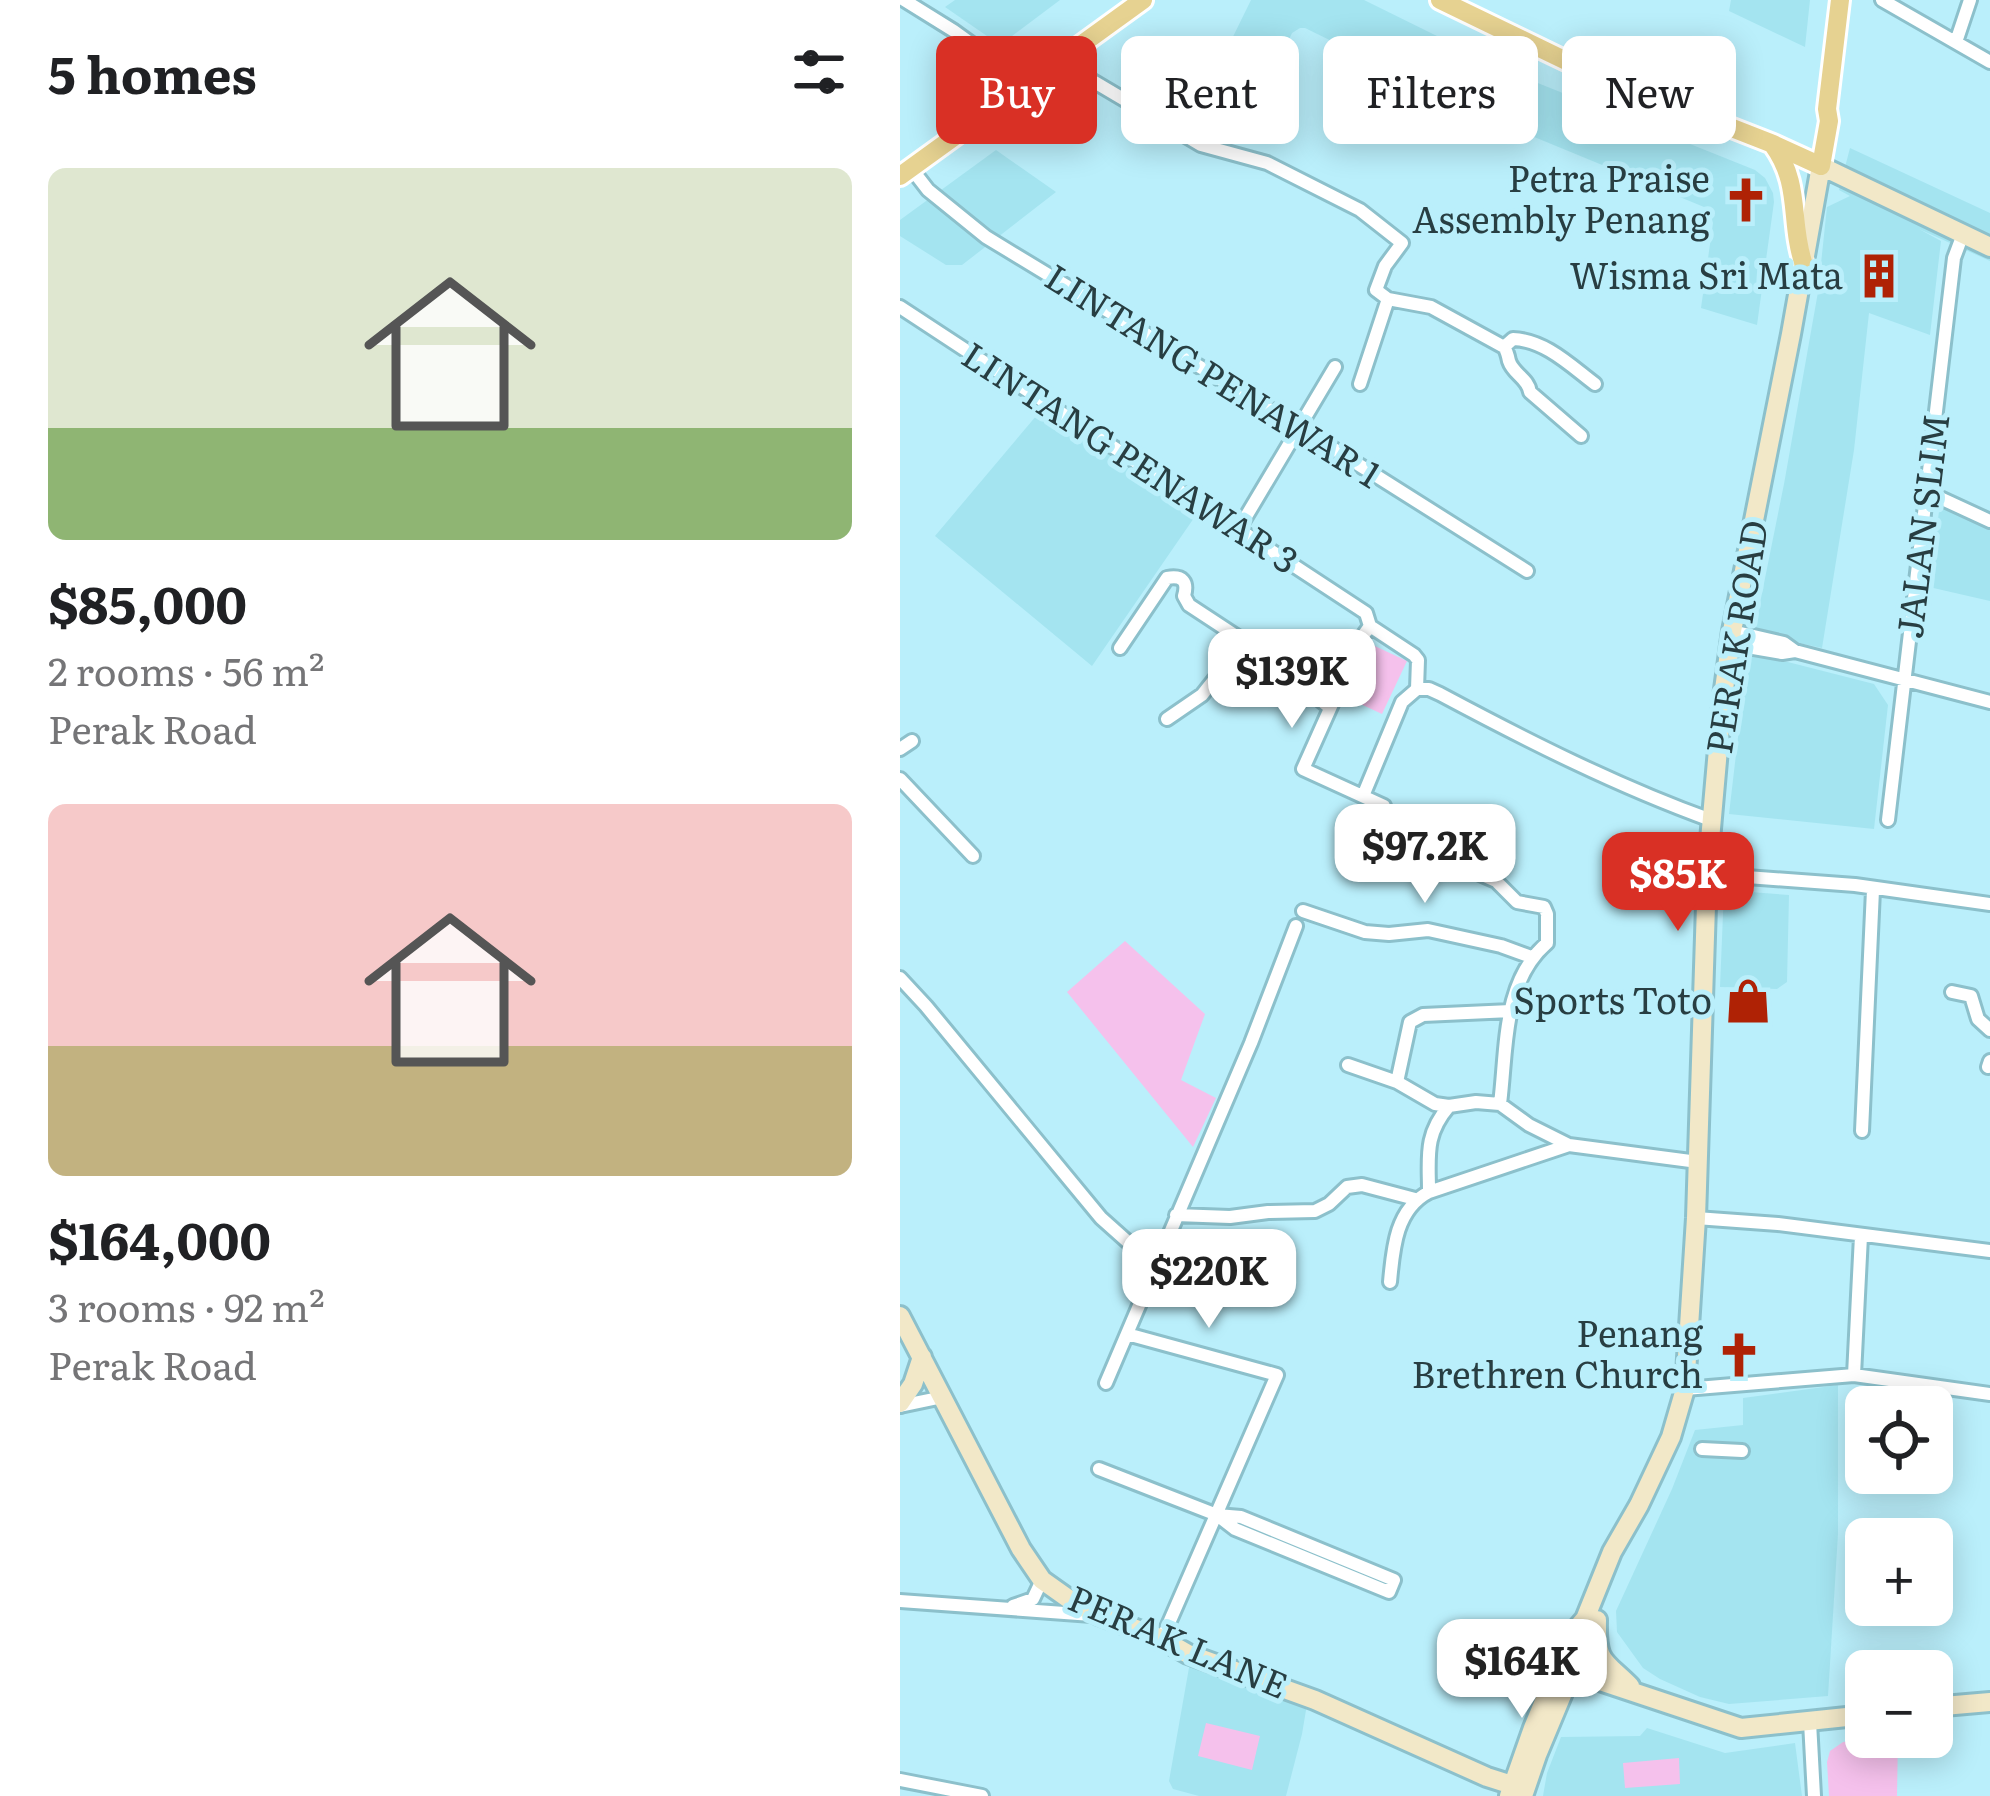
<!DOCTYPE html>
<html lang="en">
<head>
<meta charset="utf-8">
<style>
  :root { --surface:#fff; --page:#f6f6f6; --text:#202124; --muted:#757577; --accent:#d93025 }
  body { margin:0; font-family:Literata,serif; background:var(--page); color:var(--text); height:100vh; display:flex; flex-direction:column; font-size:45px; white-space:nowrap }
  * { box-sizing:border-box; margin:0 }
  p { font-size:39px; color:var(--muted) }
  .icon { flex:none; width:66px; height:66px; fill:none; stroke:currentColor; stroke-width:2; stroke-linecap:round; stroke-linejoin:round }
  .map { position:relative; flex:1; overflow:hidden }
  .drawer { display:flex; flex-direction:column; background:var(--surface); width:900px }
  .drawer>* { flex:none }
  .hud { position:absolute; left:36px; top:36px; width:873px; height:108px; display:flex; gap:24px }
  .fabs { position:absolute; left:945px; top:1386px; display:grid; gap:24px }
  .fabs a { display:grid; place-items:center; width:108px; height:108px; border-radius:18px; background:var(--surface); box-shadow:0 6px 30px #0003; font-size:60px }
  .price { position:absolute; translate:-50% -102px; padding:0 27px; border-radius:24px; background:#fff; color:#222; font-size:39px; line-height:78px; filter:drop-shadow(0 3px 6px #0008) }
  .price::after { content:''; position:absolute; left:50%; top:72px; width:36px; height:27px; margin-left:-18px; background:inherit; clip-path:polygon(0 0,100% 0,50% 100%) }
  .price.selected { background:var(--accent); color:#fff }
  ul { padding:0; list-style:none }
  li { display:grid; align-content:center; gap:24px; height:636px; padding:0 48px }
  li span { display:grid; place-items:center; height:372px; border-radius:18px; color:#555 }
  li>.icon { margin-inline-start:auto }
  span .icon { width:216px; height:216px; fill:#fffc; stroke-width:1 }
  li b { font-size:51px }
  h2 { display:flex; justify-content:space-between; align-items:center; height:144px; padding:0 48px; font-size:51px }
  .chip { padding:0 42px; border-radius:18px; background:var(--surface); box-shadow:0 6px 30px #0003; font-size:42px; line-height:108px }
  .chip.selected { background:var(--accent); color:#fff }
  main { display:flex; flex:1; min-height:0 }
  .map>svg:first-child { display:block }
</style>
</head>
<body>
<main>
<section class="drawer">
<h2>5 homes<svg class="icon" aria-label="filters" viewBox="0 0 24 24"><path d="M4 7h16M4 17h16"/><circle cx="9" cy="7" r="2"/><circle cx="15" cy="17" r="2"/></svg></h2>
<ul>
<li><span style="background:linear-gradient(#dfe7d0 70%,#8fb573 0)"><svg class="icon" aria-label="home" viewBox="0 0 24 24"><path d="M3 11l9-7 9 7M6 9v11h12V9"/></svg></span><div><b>$85,000</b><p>2 rooms · 56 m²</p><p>Perak Road</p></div></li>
<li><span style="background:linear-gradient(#f6c9c9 65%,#c2b280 0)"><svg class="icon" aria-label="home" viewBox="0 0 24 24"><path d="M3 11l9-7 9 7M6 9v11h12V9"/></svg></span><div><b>$164,000</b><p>3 rooms · 92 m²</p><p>Perak Road</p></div></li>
</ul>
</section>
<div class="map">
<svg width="1090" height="1796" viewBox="0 0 1090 1796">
  <rect width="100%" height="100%" fill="#baeffb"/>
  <!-- built -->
  <path fill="#a4e4f0" d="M55,0H160L100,45L45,7Z
    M351,0H464L610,72L855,170L865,178L873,193L874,202L857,325L801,308L813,223L810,212L804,207L591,119L405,28H400L392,33L369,81L324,55Z
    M831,0H910L905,47L829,11Z
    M950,148L1090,213V261L1019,229L1041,241L1030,335L969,313L954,450L922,648L854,633L884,484L918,292L927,207L950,196L939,190Z
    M96,150L156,192L62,265H46L0,236V220Z
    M142,409L296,515L192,666L35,536Z
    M1042,489L1090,517V601L1029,587Z
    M848,652L974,684L988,705L974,829L829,814Z
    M824,890L889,895L887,982L877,989L820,987Z
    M938,1385V1534L928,1696L829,1704L800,1697L760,1679L743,1668L717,1632L716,1611L772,1489L795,1430L843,1425V1398Z
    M290,1662L407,1704L402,1734L386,1796H299L273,1789L269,1781Z
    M747,1728L825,1753L895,1743L902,1796H643L647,1773L661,1737L740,1736Z"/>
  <!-- green -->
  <path fill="#f5c1ec" d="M464,641L507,661L482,714L439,694Z
    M225,941L305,1014L281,1080L316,1098L293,1147L167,992Z
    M306,1723L360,1736L352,1770L298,1756Z
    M979,1737H998L997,1796H929L927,1762L930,1751L943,1742Z
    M779,1758L780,1784L725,1788L723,1763Z"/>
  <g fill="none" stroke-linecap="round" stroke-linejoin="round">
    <!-- street casing -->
    <g stroke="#8cc0cb" stroke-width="18">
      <path id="street" d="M4,0L54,31L127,84
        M982,0L1090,62
        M1056,42L1070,0
        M159,61L301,145L367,163L460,210L502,243L485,266L476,290L488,299L460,384
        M11,168L28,190L86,237L399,427L627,571
        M488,299L531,307L604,347L613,339C645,340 671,366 695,384
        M0,307L466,613L470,626L514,655L518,660L517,689H529L540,694C628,741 717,786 811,820
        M604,347C607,351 608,356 609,361C613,374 628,378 630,392L681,436
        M1027,492L1090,521
        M338,530L435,367
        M470,626L462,637L403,769L484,806
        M832,631L884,643L895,651L1090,702
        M830,644L882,653L895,651
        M220,648L267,578C283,575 288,582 284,596L289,605L359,651L429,707
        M267,719L302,695L344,642
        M0,749L12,741
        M0,779L73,856
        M463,796L502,702L517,689
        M988,820L1054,258L1063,234
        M552,835L545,855L548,860L596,881L617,902L644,907L647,914V943C602,982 607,1048 600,1104
        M807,874L955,885L1090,904
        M403,911L465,932L489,934L528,930L601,946L631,957
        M0,978L26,1006L201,1218L257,1268
        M1052,992L1071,996L1078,1019L1090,1030
        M448,1065L497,1082L535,1104L549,1106
        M1088,1067L1090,1061
        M497,1082L510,1022L523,1015L611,1011
        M962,1131L973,890
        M529,1192C529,1157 524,1135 549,1106L576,1102L600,1104L629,1125L669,1145L798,1162
        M276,1215L330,1217L368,1212L415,1211L429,1204L447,1187L462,1185L515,1199
        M796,1218L878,1224L1090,1251
        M490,1282C493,1248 496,1209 529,1192L669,1145
        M227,1334L377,1375L262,1639
        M954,1375L961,1236
        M206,1383L351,1043L396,926
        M785,1389L954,1375L1090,1394
        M0,1406L43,1397
        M802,1449L842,1451
        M199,1469L317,1515L341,1517L494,1580L489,1592L335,1529L317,1515
        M0,1601L192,1615
        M113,1606L133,1599L142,1580
        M910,1722L914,1796
        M0,1780L82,1796"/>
    </g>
    <!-- secondary casing -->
    <g stroke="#8cc0cb" stroke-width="24">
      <path id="secondary" d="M0,1316L121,1549L142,1580L173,1602L199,1615L262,1639L288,1654L415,1700L587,1777L625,1789
        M0,1403L13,1384L22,1357
        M697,1620C696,1664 703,1659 730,1686
        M659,1665L682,1675L841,1728L966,1715
        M1032,1707L1090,1702
        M609,1796L633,1728L672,1634L685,1619L712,1552L739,1505L771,1437L785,1389L796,1218L807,874L822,704L832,631L891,334L921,166L1090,247
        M623,1796L637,1755L685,1640V1619"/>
    </g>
    <!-- primary casing -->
    <g stroke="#fff" stroke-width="24">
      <path id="primary" d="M540,0L689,72L873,144L921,166L929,121L927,109L940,0
        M873,145C902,185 889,222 904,265
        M0,176L243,0"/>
    </g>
    <!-- street -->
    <use href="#street" stroke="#fff" stroke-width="12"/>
    <!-- secondary -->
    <use href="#secondary" stroke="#f2e8c8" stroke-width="18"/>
    <!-- primary -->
    <use href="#primary" stroke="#e6d291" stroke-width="18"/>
  </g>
  <!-- icons -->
  <defs>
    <g id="church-bare" transform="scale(3.6)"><path d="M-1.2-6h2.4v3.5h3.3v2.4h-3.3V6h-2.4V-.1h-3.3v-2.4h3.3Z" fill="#af2205" stroke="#baeffb" stroke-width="2.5" paint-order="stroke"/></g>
    <g id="building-bare" transform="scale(3.6)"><path d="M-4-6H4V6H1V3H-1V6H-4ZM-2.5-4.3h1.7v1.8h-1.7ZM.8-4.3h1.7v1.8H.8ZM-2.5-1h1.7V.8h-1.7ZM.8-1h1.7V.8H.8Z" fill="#af2205" stroke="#baeffb" stroke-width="2.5" paint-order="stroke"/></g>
    <g id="shop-bare" transform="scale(3.6)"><path d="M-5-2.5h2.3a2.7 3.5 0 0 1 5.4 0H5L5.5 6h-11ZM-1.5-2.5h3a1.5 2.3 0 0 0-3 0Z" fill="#af2205" stroke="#baeffb" stroke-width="2.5" paint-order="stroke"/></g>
  </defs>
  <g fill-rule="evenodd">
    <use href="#church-bare" x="846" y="200"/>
    <use href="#building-bare" x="979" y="276"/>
    <use href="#shop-bare" x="848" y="1001"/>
    <use href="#church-bare" x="839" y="1355"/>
  </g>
  <g text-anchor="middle" stroke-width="10" stroke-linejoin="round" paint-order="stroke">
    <!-- poi labels -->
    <g font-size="36" fill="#283e42" stroke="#baeffb" text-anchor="end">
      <text x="810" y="192">Petra Praise<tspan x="810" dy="41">Assembly Penang</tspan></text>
      <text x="943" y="289">Wisma Sri Mata</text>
      <text x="812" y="1014">Sports Toto</text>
      <text x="803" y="1347">Penang<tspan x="803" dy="41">Brethren Church</tspan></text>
    </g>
    <!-- street labels -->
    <g font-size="36" fill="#283e42" stroke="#baeffb">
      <text transform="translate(313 376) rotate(32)" y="13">LINTANG PENAWAR 1</text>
      <text transform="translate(230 458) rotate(33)" y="13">LINTANG PENAWAR 3</text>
      <text transform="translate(1023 526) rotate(-83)" y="13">JALAN SLIM</text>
      <text transform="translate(837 637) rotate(-81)" y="13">PERAK ROAD</text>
      <text transform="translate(278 1642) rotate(23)" y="13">PERAK LANE</text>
    </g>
  </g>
</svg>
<div class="fabs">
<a><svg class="icon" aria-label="locate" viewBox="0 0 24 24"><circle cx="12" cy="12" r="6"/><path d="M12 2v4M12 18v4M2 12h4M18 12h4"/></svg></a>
<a>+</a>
<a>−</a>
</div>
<b class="price" style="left:392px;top:731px">$139K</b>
<b class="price" style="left:525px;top:906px">$97.2K</b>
<b class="price selected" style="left:778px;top:934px">$85K</b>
<b class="price" style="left:309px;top:1331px">$220K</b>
<b class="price" style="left:622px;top:1721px">$164K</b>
<div class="hud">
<a class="chip selected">Buy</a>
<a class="chip">Rent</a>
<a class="chip">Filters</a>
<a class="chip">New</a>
</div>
</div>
</main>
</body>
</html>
